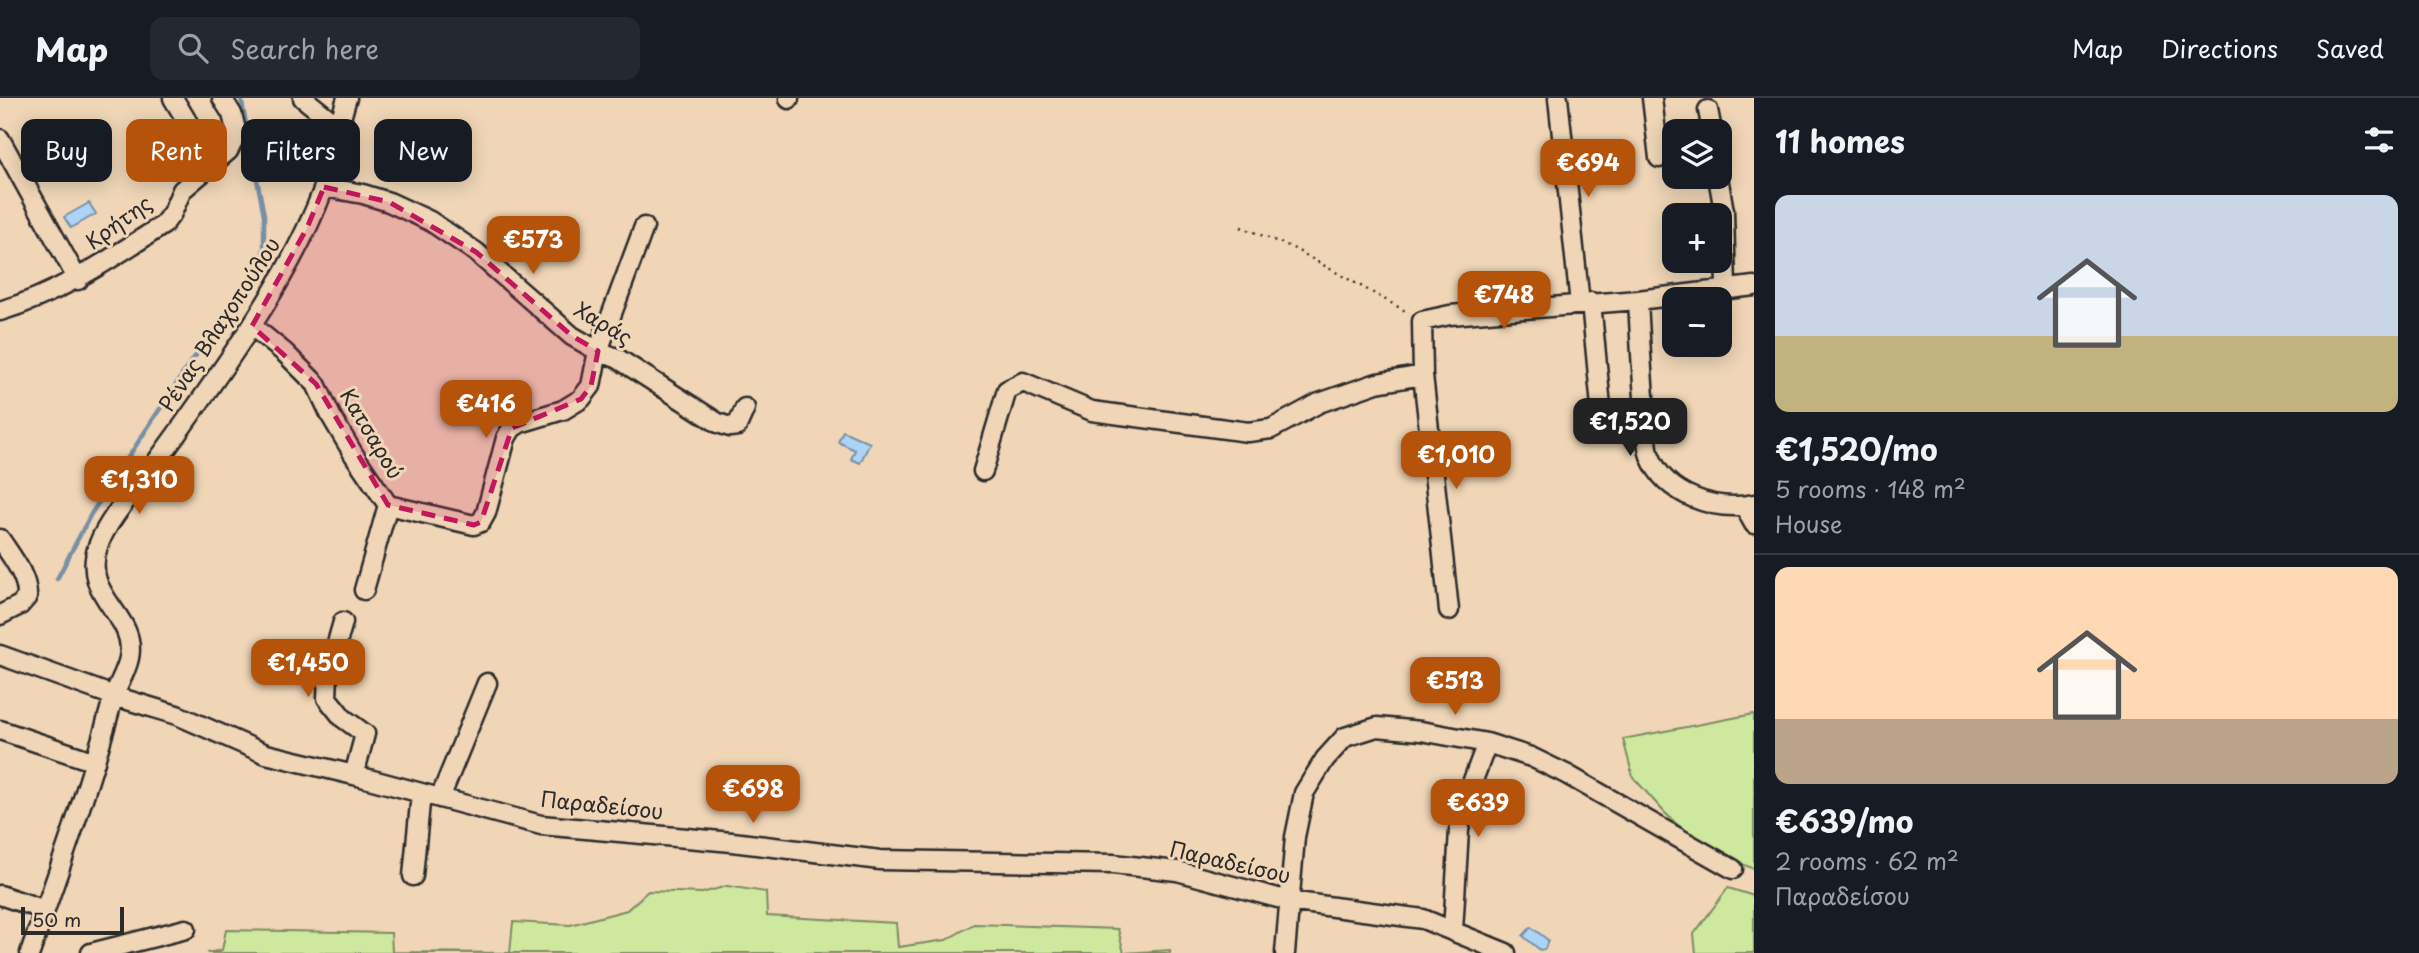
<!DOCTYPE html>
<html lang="en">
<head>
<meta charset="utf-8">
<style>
  :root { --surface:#171b24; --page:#242831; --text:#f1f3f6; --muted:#9ea1a6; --line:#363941; --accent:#b45309 }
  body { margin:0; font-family:"Playpen Sans",sans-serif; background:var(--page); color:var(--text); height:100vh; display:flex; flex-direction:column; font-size:26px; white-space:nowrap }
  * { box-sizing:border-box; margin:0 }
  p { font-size:23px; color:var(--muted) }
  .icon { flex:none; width:38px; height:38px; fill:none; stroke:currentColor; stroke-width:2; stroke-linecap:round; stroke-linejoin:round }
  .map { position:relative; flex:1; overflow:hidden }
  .details { display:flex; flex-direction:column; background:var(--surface); width:665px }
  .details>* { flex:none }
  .hud { position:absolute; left:21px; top:21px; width:665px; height:63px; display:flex; gap:14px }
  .tools { position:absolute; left:1662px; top:21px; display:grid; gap:14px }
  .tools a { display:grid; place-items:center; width:70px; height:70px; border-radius:14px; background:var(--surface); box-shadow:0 4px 18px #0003; font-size:35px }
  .scale { position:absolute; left:21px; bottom:18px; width:103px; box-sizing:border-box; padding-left:7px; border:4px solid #2b2b2b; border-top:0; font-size:19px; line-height:24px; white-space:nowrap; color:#2b2b2b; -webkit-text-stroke:5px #f0d6b7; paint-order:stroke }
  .price { position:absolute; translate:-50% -60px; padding:0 16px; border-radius:14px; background:var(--accent); color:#fff; font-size:23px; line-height:46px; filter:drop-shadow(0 2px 4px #0008) }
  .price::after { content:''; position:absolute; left:50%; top:42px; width:21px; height:16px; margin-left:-10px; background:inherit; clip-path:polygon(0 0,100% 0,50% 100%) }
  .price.active { background:#222; color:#fff }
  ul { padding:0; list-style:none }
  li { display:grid; align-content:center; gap:14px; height:371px; padding:0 21px }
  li+li { border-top:2px solid var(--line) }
  li span { display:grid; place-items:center; height:217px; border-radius:14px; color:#555 }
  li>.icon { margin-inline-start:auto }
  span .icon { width:126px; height:126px; fill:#fffc; stroke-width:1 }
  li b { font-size:30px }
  h2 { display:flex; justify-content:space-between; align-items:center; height:84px; padding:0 21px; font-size:30px }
  .pill { padding:0 24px; border-radius:14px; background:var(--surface); box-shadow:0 4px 18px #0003; font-size:24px; line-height:63px }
  .pill.active { background:var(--accent); color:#fff }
  header { display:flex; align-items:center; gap:42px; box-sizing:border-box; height:98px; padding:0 35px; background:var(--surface); border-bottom:2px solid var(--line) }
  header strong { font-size:33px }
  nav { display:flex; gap:38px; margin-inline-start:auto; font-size:24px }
  .search { width:490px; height:63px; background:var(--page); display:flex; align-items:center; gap:18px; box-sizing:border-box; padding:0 24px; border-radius:14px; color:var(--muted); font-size:26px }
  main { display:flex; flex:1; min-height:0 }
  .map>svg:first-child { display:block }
</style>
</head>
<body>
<header>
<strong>Map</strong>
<div class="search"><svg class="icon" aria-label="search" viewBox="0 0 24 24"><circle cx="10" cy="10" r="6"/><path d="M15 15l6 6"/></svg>Search here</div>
<nav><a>Map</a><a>Directions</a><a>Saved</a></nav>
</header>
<main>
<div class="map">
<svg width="1754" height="855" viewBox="0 0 1754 855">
  <rect width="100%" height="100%" fill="#f0d6b7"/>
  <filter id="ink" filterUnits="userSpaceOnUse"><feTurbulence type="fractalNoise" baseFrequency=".0143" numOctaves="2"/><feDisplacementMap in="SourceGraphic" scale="14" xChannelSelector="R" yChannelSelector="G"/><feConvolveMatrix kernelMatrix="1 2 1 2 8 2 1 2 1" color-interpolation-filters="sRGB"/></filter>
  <g filter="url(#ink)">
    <!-- green -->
    <path fill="#cee89e" stroke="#7c8a64" stroke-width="2" d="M1754,616V771L1700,748L1664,714L1633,679L1623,641Z
      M727,788L766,794L767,818L896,825L898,849L946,842L974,826L1118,831L1124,855L1170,852V855H207L222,852L226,832L391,835L392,854L510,855L513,824L570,827L627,812L648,793L702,795Z
      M1728,790L1754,798V855H1696L1694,836Z"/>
    <!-- water -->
    <path fill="#acd4f6" stroke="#7890a5" stroke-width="2" d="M170,34L176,45L154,57L146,44Z
      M89,105L96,116L71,130L64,119Z
      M843,333L870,345L860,365L851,361L855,352L838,344Z
      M1531,829L1548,842L1545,851L1540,852L1523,838Z"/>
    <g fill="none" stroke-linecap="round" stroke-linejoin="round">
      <!-- stream -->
      <path stroke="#7890a5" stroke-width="4.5" d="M57,481L91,416L190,265L256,179L264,151V117L241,0"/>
      <!-- minor casing -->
      <g stroke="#2b2b2b" stroke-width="23">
        <path id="minor" d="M173,0L212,65
          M303,0L338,28
          M789,0V1
          M1558,0L1580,206
          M1652,0L1659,60
          M1708,12L1712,33
          M0,41L78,182
          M1718,79L1724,113L1726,190
          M324,89L363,96L389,104L430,123L476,154L572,238L598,253L617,260L718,325L730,329L737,328L745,310
          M1638,202C1640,242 1642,281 1646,321C1647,332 1646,348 1650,358C1665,397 1715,414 1754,406
          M1591,204L1601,309
          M0,213C61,195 110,161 163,127L172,115L182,92L228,53L237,36L232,16L222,0
          M252,228L285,255L316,286L331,318L354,357L388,407L364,492
          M1423,277L1449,512
          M983,373L1007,292L1023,284L1092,313L1248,334L1271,331L1319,305L1377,285L1423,277L1422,223L1450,217L1638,202L1754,188
          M388,407L474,427L481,424L486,415L506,340L512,330L520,325L563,312L581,301L591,288L598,253L644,129
          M1744,408L1754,426
          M0,441C11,458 28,478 27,499L20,507L0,517
          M343,524L328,577L327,600L343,620L365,636L354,677
          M0,557L114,598L177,617L266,656L354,677L541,727L732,744L880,762L1113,766L1177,773L1289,803L1423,821L1506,855
          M0,632L95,664
          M440,700L487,585
          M413,778L421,695
          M0,797L45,812
          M1453,833L1459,732L1466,701L1487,645
          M30,855C59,772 89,689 112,604C116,589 126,575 129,560C138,516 80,500 98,448C108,420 137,390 155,366C188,321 221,274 252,227C280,184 305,140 323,92C333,62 337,30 347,0
          M91,855L186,831
          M1285,855L1295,739L1304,695L1325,661L1345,639L1377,629L1421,633L1487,645L1531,659L1566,676L1733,771"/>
      </g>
      <!-- path -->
      <path stroke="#2b2b2b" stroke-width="2.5" stroke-dasharray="2 5" stroke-linecap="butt" d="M1241,129L1291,149L1409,215"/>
      <!-- minor -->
      <use href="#minor" stroke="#f0d6b7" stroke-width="18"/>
    </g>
  </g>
  <!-- marked area -->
  <path fill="#c2185b" fill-opacity="0.2" stroke="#c2185b" stroke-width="5" stroke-dasharray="14 9" stroke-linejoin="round" d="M324,89L389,104L476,154L572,238L598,253L591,288L581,301L512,330L481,424L474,427L388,407L316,286L252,228L307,130Z"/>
  <g text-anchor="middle" stroke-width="6" stroke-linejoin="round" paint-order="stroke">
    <!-- street labels -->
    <g font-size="21" fill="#2b2b2b" stroke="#f0d6b7">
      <text transform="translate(119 125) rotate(-36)" y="7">Κρήτης</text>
      <text transform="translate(603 226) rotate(31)" y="7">Χαράς</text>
      <text transform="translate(220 227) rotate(-57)" y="7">Ρένας Βλαχοπούλου</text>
      <text transform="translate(371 336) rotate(59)" y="7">Κατσαρού</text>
      <text transform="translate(602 708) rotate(6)" y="7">Παραδείσου</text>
      <text transform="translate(1230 765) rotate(13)" y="7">Παραδείσου</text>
    </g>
  </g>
</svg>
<div class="tools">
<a><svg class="icon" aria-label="layers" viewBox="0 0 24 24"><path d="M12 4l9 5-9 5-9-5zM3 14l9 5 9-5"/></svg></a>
<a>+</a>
<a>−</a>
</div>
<div class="scale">50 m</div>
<b class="price" style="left:1588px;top:101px">€694</b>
<b class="price" style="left:533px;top:178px">€573</b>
<b class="price" style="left:1504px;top:233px">€748</b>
<b class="price" style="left:486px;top:342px">€416</b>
<b class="price active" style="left:1630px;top:360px">€1,520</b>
<b class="price" style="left:1456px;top:393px">€1,010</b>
<b class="price" style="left:139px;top:418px">€1,310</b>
<b class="price" style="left:308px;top:601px">€1,450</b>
<b class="price" style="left:1455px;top:619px">€513</b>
<b class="price" style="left:753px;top:727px">€698</b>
<b class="price" style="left:1478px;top:741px">€639</b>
<div class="hud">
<a class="pill">Buy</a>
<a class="pill active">Rent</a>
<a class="pill">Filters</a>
<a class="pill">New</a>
</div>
</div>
<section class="details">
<h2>11 homes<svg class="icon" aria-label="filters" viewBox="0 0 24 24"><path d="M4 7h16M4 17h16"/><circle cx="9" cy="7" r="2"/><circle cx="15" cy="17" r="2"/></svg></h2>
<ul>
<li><span style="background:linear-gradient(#c9d6e8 65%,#c2b280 0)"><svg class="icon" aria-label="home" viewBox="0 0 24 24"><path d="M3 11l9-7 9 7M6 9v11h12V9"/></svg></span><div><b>€1,520/mo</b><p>5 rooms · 148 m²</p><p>House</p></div></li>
<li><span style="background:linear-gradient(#ffd9b3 70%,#b9a48a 0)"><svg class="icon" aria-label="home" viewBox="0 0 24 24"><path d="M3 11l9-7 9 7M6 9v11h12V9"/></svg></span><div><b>€639/mo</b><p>2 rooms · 62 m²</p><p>Παραδείσου</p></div></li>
</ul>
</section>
</main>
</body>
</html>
